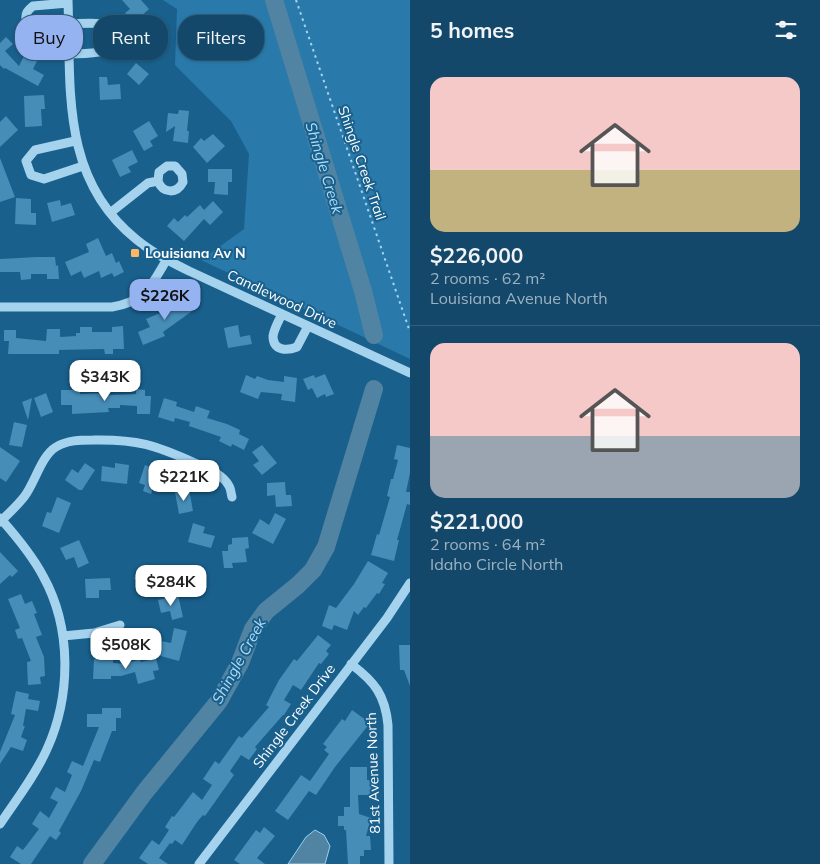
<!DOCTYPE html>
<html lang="en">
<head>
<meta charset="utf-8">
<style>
  :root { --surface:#13486a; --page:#1c4f70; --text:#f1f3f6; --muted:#9db2c1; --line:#32607e; --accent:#95b2f1 }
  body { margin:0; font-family:Mulish,sans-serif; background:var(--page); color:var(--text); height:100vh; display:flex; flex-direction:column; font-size:19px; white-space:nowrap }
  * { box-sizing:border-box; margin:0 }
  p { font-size:16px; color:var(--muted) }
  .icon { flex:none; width:28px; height:28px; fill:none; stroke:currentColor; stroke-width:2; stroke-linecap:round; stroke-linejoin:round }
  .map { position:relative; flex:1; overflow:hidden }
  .sheet { display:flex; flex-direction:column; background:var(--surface); width:410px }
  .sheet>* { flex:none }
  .banner { position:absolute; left:15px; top:15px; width:320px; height:45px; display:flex; gap:10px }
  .price { position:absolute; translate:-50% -42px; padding:0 11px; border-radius:10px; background:#fff; color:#222; font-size:16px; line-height:32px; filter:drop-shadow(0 1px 2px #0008) }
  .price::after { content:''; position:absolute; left:50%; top:30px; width:15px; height:11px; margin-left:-8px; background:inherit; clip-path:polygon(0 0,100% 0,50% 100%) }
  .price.on { background:var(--accent); color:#111 }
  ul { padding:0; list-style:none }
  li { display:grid; align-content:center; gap:10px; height:265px; padding:0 20px }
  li+li { border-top:1px solid var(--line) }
  li span { display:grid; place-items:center; height:155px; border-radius:15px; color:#555 }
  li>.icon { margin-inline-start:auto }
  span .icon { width:90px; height:90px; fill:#fffc; stroke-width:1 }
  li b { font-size:21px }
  h2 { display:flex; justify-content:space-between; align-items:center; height:60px; padding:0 20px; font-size:21px }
  .tag { padding:0 18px; border-radius:20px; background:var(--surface); box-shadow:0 1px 4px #0004,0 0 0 1px var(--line); font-size:18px; line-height:45px }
  .tag.on { background:var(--accent); color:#111 }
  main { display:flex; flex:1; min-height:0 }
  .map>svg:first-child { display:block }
</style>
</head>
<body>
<main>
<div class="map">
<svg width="410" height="864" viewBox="0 0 410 864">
  <rect width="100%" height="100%" fill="#19608d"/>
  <!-- green -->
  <path fill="#297aaa" d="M163,0H410V359L201,260L244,229L249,154L231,121L175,65L177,9Z"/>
  <!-- water -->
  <path fill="#5183a2" stroke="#98d0f1" d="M315,830L324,835L330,846L325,864H288L306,837Z"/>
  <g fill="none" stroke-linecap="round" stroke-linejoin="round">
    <!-- river -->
    <path stroke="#5183a2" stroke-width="18" d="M274,0L363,291L374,335
      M92,864L144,793L219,701L240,663L253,629L266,611L298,585L313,570L326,547L374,389"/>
  </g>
  <!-- building -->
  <path fill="#468db8" d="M122,0H141L149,9L134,23L125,13L130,9Z
    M136,28H156V41H136Z
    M6,37L13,44L5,51L19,66L25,54L37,61L33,69L44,75L38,86L5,68L4,69L0,65V43Z
    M136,63L149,74L139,85L127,74Z
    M99,77H107L108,85L120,84L121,99L100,100Z
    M44,95L45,109H41L42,126L25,127L24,96Z
    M179,110L189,111L187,131H189L188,143L173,141L175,126L166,132L168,113L178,114Z
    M6,116L18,130L0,147V122Z
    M149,121L158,136L150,141L153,146L144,151L133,131Z
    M213,134L225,146L207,163L193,147L201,138L204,141Z
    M132,150L138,162L128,167L131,172L120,177L112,160Z
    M0,158L15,197L0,202Z
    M208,169H232V182H228V195L214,194L215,182H208Z
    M16,198L31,199V213H36V225L15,224Z
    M60,200L61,206L71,203L75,215L52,222L47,203Z
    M213,201L223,212L210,225L204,219L184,241L167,226L174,218L178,222L185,215L187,217L200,205L204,210Z
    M98,238L106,256L112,253L116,263L119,261L124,272L114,277L112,273L101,278L99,271L84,278L81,271L71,276L65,262L89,252L86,244Z
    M37,257H55L56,266L58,265L59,279H47V274H31V279L21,280L20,272H0V259Z
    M188,299L195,309L163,332L165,336L143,345L138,332L150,327L146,319L165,311L162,308L173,300L177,306Z
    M238,325L240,337L250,335L252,344L228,348L224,328Z
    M123,326L124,349H113V354H105L104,349L59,350V354H8L9,341H4V330H16V338L46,341L47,329H60V337L76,336V333H80V327H92V332H112V327Z
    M325,374L334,394L326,397L325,394L317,398L312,388L308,390L303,379L314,375L315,378Z
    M246,375L255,379L257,376L268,380L284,382V376L297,378L295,402L281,400L282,394L261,392L258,399L240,392Z
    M136,389L145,390V396H151L150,414H137V406L120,405V408H108L109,412L72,414V405H61V390H80V394L108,393V395L136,394Z
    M46,393L53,412L41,417L34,398Z
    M32,398L28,420L22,402Z
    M164,398L177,402L176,406L194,412L196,406L210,411L207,418L227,424L240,430L239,434L249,439L244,450L232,444L231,447L219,441L221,437L189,426L190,422L175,418L174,422L158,417Z
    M14,422L27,425L22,447L9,445Z
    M262,445L277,463L262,475L253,465L259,461L252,452Z
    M397,445L410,448V473L406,492H410V505L407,504L397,540H399L394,561L371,555L377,534L379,535L390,497L387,496L391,479H393L398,460L394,459Z
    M0,447L20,461L6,482L0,478Z
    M85,463L95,470L82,490H79L65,480L72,469L78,473Z
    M115,463L129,465L127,484L101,481L102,466L115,468Z
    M145,465L168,474L163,491L153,488L151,494L143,491L145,485L139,483Z
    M285,482L286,495H291L292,506L276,507L275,495L267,496V483Z
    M189,489L193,511L179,514L175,492Z
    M57,497L71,503L59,533L42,526L47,512L51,513Z
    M275,513L286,519L273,544L252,533L260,519L269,525Z
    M193,523L205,527L203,533L215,536L211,548L188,542Z
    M248,537L249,548L245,549L247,562L232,563L233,568H224L222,551H228V545L232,544V538Z
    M79,540L89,563L78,568L74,557L66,560L60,548Z
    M0,552L18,571L12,577L10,575L0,584Z
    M368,561L388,573L382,583L385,584L379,594L377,593L366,608L364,607L358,615L354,611L347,630L334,625L332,630L322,626L329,605L336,608L354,584Z
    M139,567L160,576L152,594L140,589L143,582L134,579Z
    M110,578L111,590H99V598H86L85,579Z
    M21,594L25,604L32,601L37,613L34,614L42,635L36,637L44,657L45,676L40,677L41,684L28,685L27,662L31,661L22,638L18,639L15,630L20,628L8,599Z
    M178,595L183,617L172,620L170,611L161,613L158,600Z
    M174,628L187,631L179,661L157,655L160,641L171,643Z
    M318,635L331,645L326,651L329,654L321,664L319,663L301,690L293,685L284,700L291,704L284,715H283L255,747L257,749L249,760L241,755L230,771L234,775L205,816L203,815L197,822L182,845L175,840L172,844L170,843L159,858L168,864H148L139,858L152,840L159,845L169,830L165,827L172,816L174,817L193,792L202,800L212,785L203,779L215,761L219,764L239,736L242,738L269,707L266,705L279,680L294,659L297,661Z
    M399,645H410V686L404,670H400Z
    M156,658L159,670L153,671L155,679L138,684L135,672L121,676H111V679H93L94,659L113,660V663L125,664L140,659L141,662Z
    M16,691L29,694L28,699L40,701L38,711L26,709L23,726H25L21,737L27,740L23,751L11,747L0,764V752L15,715L11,714Z
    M102,708H121V718H116V731H112L100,762L94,760L81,791L59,831L61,833L56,840L50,836L31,864H21L10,857L17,846L23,850L39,829L32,824L40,811L49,818L58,802L50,798L56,787L65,792L72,775L67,772L72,761L83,766L99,727H87V714H102Z
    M352,710L370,723L335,767L316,795L309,791L288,820L275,811L301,775L310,781L329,754L324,750L327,747L323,744L342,719L345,721Z
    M350,767H367V780H371V795H358L359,814L371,818L366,836H370L371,850H364V856H360V864H348L346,830H344V826H338V816H344V807H350Z
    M264,827L275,836L257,858L265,864H240L234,860L256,830L260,833Z"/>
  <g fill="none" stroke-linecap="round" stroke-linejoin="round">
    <!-- path -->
    <path stroke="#a5d3ee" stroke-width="2" stroke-dasharray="2.5 4" stroke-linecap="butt" d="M296,0L410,332"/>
    <!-- minor -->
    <path stroke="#a5d3ee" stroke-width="9" d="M68,0C71,88 60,179 137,240C153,253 171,262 189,271L410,373
      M68,3L33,6C28,10 25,13 26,20C27,38 57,32 69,32
      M69,24C78,24 91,22 101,24C106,25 110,29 112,34C119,57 82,53 69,54
      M75,141L35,150L26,161L31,175L44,179L83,166
      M110,213L148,183L158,181C163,194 177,194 183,182L182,174L175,166H167L159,172L158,181
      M0,307H112C146,301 151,286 167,259
      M282,314C279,320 274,329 273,336C273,351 287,351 297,347L308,326
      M0,518C16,536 32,555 43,576C72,628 71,696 47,749C35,776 16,800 0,824
      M0,522C8,514 17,506 24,497C35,483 41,456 56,447C68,440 80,440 93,440C137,439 155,445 195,463C206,468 223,474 229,486C231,489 231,494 232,497
      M63,636L94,633L120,625
      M351,664C375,682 385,695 388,725L389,864
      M199,864L387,618L410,583"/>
  </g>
  <!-- markers -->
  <rect fill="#ffb763" stroke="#19608d" stroke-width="2" x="130" y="248" width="10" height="10" rx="2.5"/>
  <g text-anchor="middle" stroke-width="4" stroke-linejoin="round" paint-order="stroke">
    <!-- street labels -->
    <g font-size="14" fill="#fff" stroke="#19608d">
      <text transform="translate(362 163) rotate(71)" y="5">Shingle Creek Trail</text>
      <text transform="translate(282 299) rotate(25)" y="5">Candlewood Drive</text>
      <text transform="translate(294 716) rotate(-53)" y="5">Shingle Creek Drive</text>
      <text transform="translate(373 773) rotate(-92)" y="5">81st Avenue North</text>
    </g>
    <!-- poi labels -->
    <g font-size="14" font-weight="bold" fill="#fff" stroke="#19608d" text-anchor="start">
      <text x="145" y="258">Louisiana Av N</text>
    </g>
    <!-- water labels -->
    <g font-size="15" font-style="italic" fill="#b1dcf5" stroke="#19608d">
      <text transform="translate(324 168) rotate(73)" y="5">Shingle Creek</text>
      <text transform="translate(239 661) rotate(-61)" y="5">Shingle Creek</text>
    </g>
  </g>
</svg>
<b class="price on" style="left:165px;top:321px">$226K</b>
<b class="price" style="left:105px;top:402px">$343K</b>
<b class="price" style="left:184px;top:502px">$221K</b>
<b class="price" style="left:171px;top:607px">$284K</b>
<b class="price" style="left:126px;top:670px">$508K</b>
<div class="banner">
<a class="tag on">Buy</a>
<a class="tag">Rent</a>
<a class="tag">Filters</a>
</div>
</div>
<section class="sheet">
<h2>5 homes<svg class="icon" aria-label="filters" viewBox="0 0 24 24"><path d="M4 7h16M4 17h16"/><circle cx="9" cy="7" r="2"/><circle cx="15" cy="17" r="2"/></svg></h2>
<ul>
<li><span style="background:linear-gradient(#f6c9c9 60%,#c2b280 0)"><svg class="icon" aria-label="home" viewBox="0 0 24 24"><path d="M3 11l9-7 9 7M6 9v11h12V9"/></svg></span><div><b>$226,000</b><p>2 rooms · 62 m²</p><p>Louisiana Avenue North</p></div></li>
<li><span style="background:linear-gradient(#f6c9c9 60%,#9aa5b1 0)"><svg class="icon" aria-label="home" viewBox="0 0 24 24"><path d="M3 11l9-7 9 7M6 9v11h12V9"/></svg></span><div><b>$221,000</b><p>2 rooms · 64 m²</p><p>Idaho Circle North</p></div></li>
</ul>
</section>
</main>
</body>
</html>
